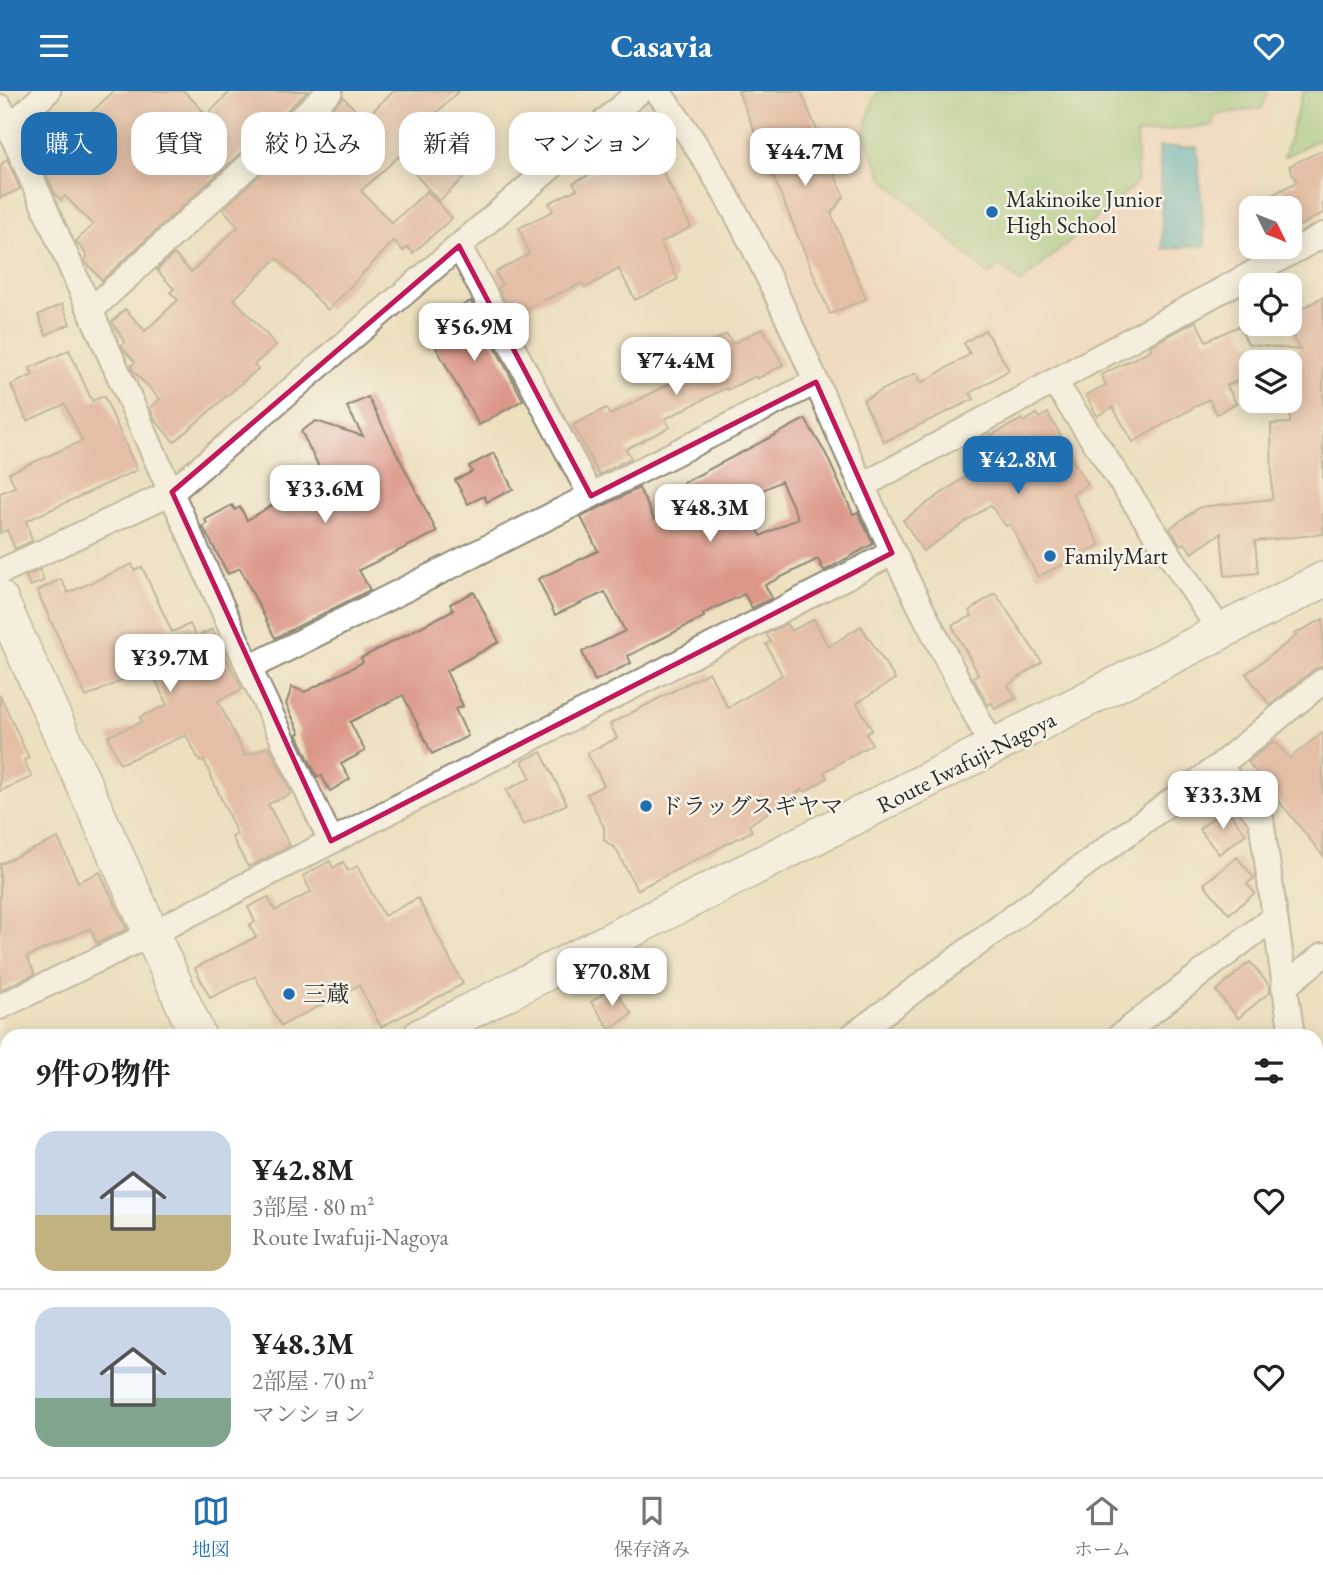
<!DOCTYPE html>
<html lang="ja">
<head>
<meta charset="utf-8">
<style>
  :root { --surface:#fff; --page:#f2f2f2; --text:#222; --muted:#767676; --line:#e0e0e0; --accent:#1f6fb2 }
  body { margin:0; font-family:"EB Garamond","Noto Serif JP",serif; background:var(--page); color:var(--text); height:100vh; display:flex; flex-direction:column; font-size:26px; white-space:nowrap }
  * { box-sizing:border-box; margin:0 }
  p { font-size:23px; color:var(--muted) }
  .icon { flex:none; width:38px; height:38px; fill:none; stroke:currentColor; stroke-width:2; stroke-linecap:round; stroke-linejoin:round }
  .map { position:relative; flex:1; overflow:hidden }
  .drawer { position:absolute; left:0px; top:938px; width:1323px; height:448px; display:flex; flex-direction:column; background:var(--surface); border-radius:21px 21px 0 0; box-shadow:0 4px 18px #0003 }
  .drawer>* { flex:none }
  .hud { position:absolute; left:21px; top:21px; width:700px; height:63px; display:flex; gap:14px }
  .needle { width:46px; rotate:133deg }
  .fabs { position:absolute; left:1239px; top:105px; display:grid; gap:14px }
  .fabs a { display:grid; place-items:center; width:63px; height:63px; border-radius:14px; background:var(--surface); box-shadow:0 4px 18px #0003; font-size:35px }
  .price { position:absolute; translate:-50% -60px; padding:0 16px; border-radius:14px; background:#fff; color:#222; font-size:23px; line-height:46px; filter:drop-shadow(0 2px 4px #0008) }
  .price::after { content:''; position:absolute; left:50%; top:42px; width:21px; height:16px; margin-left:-10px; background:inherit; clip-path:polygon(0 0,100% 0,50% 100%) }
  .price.active { background:var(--accent); color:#fff }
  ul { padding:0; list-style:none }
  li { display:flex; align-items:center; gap:21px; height:175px; padding:0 35px }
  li+li { border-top:2px solid var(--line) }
  li span { display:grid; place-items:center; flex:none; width:196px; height:140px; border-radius:21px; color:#555 }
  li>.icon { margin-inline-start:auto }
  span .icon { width:84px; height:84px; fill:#fffc; stroke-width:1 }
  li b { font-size:30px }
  h2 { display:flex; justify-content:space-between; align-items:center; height:84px; padding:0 35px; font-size:30px }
  .pill { padding:0 24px; border-radius:21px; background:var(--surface); box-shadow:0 4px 18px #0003; font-size:24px; line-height:63px }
  .pill.active { background:var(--accent); color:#fff }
  header { display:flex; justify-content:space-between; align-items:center; height:91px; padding:0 35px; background:var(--accent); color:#fff; font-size:32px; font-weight:800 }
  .tabs { display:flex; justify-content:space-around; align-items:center; height:98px; border-top:2px solid var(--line); background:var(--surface); font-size:19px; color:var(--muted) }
  .tabs a { display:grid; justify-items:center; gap:4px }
  .tabs .active { color:var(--accent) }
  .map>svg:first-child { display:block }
</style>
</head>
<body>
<header><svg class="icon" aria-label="menu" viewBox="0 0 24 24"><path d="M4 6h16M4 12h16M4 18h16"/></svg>Casavia<svg class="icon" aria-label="heart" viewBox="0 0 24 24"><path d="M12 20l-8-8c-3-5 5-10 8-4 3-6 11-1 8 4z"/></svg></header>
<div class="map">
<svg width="1323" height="1386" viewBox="0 0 1323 1386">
  <rect width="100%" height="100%" fill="#f7f3e8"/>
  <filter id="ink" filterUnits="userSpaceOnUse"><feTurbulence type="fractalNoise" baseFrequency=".0143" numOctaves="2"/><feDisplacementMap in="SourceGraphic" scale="14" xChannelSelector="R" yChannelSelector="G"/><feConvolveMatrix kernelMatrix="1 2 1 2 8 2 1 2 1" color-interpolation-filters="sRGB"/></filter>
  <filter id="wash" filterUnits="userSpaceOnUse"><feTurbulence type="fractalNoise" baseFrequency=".00686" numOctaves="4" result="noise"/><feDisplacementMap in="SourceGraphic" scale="28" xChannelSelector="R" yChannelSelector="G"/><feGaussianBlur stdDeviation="1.57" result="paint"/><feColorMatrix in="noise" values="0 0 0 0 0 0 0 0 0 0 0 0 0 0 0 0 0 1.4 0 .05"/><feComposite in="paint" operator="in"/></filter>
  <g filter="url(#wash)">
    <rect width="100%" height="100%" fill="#ede0bf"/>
    <!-- built -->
    <path fill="#f4d3c0" d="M677,0H1277L1254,74L1247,167L1239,180L1021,294L982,231L830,313L675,8Z"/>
    <!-- green -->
    <path fill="#91c87b" stroke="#5e7a53" stroke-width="2" d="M879,0H1268L1262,17L1214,24V34L1137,43V92L1021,192L1000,174L989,184L883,87L864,43L873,8Z
      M1303,0H1323V46L1284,66Z"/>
    <!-- water -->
    <path fill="#3facbd" stroke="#356c74" stroke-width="2" d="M1159,56H1197L1205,154L1163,158Z"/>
    <g id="blocks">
      <!-- building -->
      <path fill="#db9687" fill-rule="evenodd" d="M114,0H184L207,24L231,0H308L102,189L85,171L87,165L76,150L93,134L65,105L61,109L55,103L29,46L41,34L59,52Z
        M394,0H459L420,38L464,87L439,110L399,65L361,100L392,132L427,100L452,127L413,162L408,156L403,160L394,150L328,219L278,168L273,171L234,208L276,254L254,274L258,278L174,351L156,330L150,317L160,308L134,281L131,275L135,271L124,259L122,254L125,251L112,231L125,218L145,240L178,209L170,201L174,198L157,179L174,163L191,181L238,136L223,118L343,6L364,28Z
        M738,0H801L844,106L831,122L866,208L830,223Z
        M646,48L691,136L660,152L678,188L635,209L619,178L585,197L582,192L512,224L498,197L502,194L495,181L529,163L519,137L553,120L549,112L577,98L573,92L610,73L607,67Z
        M1323,59V122L1290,140V117H1247L1297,91L1289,75Z
        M7,68L20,98L0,107V75Z
        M1323,206V443L1255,450L1258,482L1225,485L1221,442L1192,462L1185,452L1181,454L1170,437L1200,416L1272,408L1271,333L1290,332V265L1277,271H1251V283L1227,295L1236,312L1217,323L1209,308L1133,351L1113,316L1097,325L1086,304L1106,294L1101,284L1151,259L1150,255L1196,230L1206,250L1239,235L1248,253L1300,259L1290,239V224Z
        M471,210L523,309L479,334L424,235Z
        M62,213L70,233L46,244L38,224Z
        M763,237L783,274L757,288L756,285L727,299L726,297L665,328L670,336L626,358L631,367L599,384L573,334L606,317L610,324L669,293L666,287L675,283L671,276L707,258L705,254L727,243L732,253Z
        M985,239L1009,279L970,302L974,308L884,351L863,309L916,282L921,292L970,263L964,252Z
        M69,259L92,310L104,305L137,379L26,430L32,450L15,458L7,439L0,442V402L15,396L9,382L82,350L65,313L27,330L11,294L33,284L30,277Z
        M368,306L437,441L359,479L370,499L275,547L240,477L228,483L203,436L207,433L205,429L232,414L235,419L240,416L247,429L283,408L280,402L321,380L301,340L316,330L363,345L347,316Z
        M1048,322L1061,345L1058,347L1088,393L1073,403L1100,454L1038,486L1010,433L1006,435L990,414L923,460L903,429L993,367L980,350L1022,328L1023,331L1037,323L1039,327Z
        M805,328L826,363L853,423L858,421L873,453L824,480L818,468L765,494L772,507L752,517L744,503L703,523L704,526L628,565L631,572L595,590L582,561L625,540L605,501L555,524L538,488L598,460L581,426L639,397L654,428L691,409L683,392ZM781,390L798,427L761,445L743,409Z
        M494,362L513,398L487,411L484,405L468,413L455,389L472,381L469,375Z
        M132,473L134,479L142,476L172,541L190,533L196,546L212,538L242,598L218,610L245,665L269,655L291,701L289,704L268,713L290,755L248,776L232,746L237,743L204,669L200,671L186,644L120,673L108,645L142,631L140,626L167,614L150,576L86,606L37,500L61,488L68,502Z
        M40,479L44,490L30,495L26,485Z
        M474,501L499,551L446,580L463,615L455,618L468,645L432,663L403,604L350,631L365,660L341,673L350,688L330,700L321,684L317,686L297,643L300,642L286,613L292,596L305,601L363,571L361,567L453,519L450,513Z
        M995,502L1042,571L1008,594L1016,607L995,618L992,612L988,614L973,586L978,583L952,534L972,525L969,520Z
        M814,528L828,556L861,535L895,588L857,612L872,639L866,643L872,653L824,681L827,687L805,701L803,698L749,734L752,740L637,799L616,758L604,749V736L587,703L604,694L587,662L617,647L610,633L709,581L728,617L782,584L766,553L771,551L766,543L787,533L791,540Z
        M1323,528V575L1314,578L1270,614L1246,583L1296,545L1294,543Z
        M0,604L29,667L24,669L32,686L0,700Z
        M1323,641V765L1248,671L1274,650L1290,667Z
        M541,661L567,713L523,734L506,699L531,687L522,670Z
        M1226,717L1246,743L1219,763L1199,738Z
        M58,747L78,791L100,781L127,838L97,852L90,837L27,866L35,883L0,899V773Z
        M1237,766L1254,787L1247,793L1255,802L1229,823L1204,793Z
        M330,770L333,777L343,771L348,780L357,775L384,825L418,807L463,893L381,936L359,894L281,935L255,885L210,907L195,877L256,846L249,834L255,831L248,816L268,806L275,820L311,801L303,785Z
        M1250,871L1270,895V901L1238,927L1216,900Z
        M613,896L632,923L610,938L591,911Z"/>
    </g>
  </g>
  <g filter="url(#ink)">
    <use href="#blocks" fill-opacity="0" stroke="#8c8675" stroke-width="2"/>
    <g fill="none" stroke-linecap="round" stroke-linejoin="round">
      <!-- street casing -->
      <g stroke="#8c8675" stroke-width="28">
        <path id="street" d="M657,0C742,106 800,257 856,381C898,475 946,566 993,657
          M0,16L249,577L331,750
          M9,37L48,0
          M459,155L591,405
          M91,219L330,0
          M1054,290L1221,541
          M862,395L1323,144
          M0,481L172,401L640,0
          M249,577L816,291
          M1219,675L1261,728L1292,945
          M1284,896L1323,864
          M0,916L153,842L892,462
          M852,945L1219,675L1323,590
          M1120,945L1273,827
          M0,982L7,976
          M1316,1098L1323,1146
          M0,1268L7,1267
          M1316,1283L1323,1263
          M0,1295L7,1303
          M74,1379L80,1386
          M1068,1384L1074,1379
          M667,1386L673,1379
          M1280,1386L1282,1379"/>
      </g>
      <!-- secondary casing -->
      <g stroke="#8c8675" stroke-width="38">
        <path id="secondary" d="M0,508L198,945
          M421,945L1323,489
          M0,1167L7,1163
          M554,1379L566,1386"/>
      </g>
      <!-- street -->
      <use href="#street" stroke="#fff" stroke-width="24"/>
      <!-- secondary -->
      <use href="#secondary" stroke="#fff" stroke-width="35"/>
    </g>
  </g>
  <!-- marked area -->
  <path d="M0 0H1323V1386H0ZM459,155L591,405L816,291L892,462L331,750L172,401Z" fill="#ede0bf" fill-opacity=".55" fill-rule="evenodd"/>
  <path fill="none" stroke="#c2185b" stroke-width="5" stroke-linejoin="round" d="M459,155L591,405L816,291L892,462L331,750L172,401Z"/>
  <!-- markers -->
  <g fill="#1f6fb2" stroke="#f7f3e8" stroke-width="2.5">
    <circle cx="992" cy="121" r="7"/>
    <circle cx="1050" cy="465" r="7"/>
    <circle cx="646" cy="715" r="7"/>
    <circle cx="289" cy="903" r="7"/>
  </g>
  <g text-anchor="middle" stroke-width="5" stroke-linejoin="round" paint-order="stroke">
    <!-- poi labels -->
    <g font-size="23" fill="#2b2b2b" stroke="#f7f3e8" text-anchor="start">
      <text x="1006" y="116">Makinoike Junior<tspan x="1006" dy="26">High School</tspan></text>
      <text x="1064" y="473">FamilyMart</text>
      <text x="660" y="723">ドラッグスギヤマ</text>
      <text x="303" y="911">三蔵</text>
    </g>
    <!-- street labels -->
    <g font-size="23" fill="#2b2b2b" stroke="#f7f3e8">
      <text transform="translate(966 671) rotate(-27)" y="8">Route Iwafuji-Nagoya</text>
    </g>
  </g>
</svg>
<div class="fabs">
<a><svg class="needle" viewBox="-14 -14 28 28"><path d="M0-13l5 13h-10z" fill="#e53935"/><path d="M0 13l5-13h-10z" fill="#767676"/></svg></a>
<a><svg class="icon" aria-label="locate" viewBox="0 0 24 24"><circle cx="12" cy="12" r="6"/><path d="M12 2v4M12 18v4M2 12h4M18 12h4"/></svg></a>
<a><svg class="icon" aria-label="layers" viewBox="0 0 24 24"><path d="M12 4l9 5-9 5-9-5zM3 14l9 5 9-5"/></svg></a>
</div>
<b class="price" style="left:805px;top:97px">¥44.7M</b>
<b class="price" style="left:474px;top:272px">¥56.9M</b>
<b class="price" style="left:676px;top:306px">¥74.4M</b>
<b class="price active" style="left:1018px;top:405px">¥42.8M</b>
<b class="price" style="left:325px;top:434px">¥33.6M</b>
<b class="price" style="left:710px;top:453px">¥48.3M</b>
<b class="price" style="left:170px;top:603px">¥39.7M</b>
<b class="price" style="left:1223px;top:740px">¥33.3M</b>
<b class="price" style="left:612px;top:917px">¥70.8M</b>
<div class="hud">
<a class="pill active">購入</a>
<a class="pill">賃貸</a>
<a class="pill">絞り込み</a>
<a class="pill">新着</a>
<a class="pill">マンション</a>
</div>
<section class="drawer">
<h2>9件の物件<svg class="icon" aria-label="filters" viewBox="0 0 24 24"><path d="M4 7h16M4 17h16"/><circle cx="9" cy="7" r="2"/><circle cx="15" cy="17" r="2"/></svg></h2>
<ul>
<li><span style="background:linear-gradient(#c9d6e8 60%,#c2b280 0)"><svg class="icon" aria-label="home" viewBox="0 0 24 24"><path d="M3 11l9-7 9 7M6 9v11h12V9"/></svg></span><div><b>¥42.8M</b><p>3部屋 · 80 m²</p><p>Route Iwafuji-Nagoya</p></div><svg class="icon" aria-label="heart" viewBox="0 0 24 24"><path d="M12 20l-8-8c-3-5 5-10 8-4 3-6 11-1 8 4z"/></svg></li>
<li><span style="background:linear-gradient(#c9d6e8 65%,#7fa58c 0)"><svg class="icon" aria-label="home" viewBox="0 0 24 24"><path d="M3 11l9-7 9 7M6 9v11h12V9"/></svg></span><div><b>¥48.3M</b><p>2部屋 · 70 m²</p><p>マンション</p></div><svg class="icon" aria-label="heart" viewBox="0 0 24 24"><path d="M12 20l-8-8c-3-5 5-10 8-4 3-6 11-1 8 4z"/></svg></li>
</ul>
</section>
</div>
<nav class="tabs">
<a class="active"><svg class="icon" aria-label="map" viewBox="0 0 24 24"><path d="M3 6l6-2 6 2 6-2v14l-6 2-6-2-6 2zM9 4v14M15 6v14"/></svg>地図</a>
<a><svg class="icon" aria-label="saved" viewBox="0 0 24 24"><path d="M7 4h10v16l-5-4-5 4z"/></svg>保存済み</a>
<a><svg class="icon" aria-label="home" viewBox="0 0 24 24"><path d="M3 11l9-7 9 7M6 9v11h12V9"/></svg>ホーム</a>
</nav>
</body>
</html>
